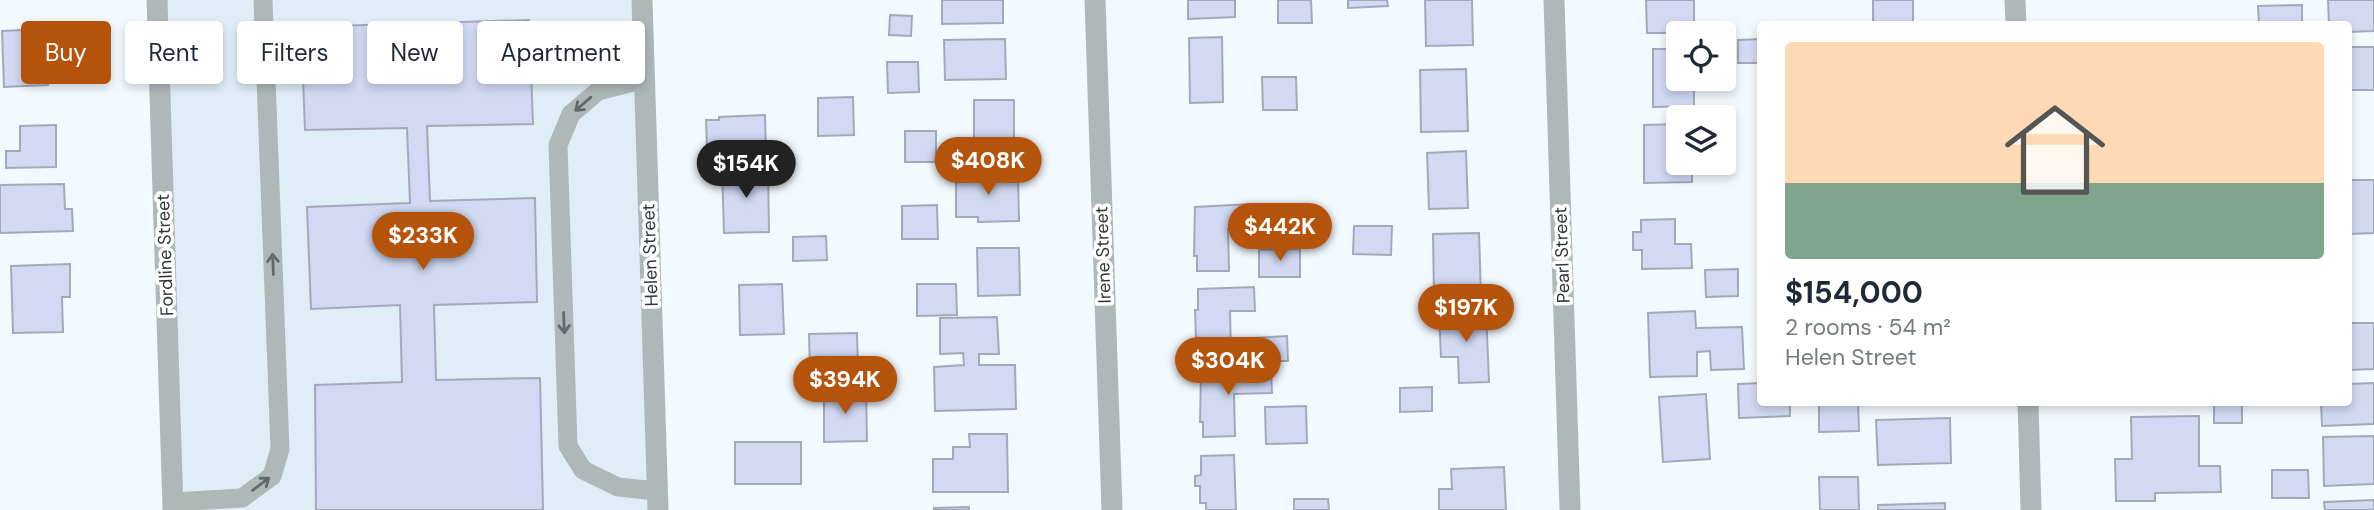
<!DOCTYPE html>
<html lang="en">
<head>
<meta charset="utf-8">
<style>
  :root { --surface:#fff; --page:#f2f2f3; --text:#1f2937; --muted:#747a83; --accent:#b45309 }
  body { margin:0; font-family:"DM Sans",sans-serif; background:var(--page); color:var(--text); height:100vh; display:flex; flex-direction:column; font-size:26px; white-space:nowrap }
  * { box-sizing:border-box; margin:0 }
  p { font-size:23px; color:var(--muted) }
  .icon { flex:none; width:38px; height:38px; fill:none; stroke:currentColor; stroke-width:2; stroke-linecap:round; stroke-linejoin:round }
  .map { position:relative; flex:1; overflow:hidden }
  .drawer { position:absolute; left:1757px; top:21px; width:595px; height:385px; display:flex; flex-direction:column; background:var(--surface); border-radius:7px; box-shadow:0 4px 10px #0003 }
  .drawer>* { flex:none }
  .hud { position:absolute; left:21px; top:21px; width:665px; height:63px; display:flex; gap:14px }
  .fabs { position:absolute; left:1666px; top:21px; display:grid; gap:14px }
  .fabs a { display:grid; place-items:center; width:70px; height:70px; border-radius:7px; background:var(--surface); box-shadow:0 4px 10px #0003; font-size:35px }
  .price { position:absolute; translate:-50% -60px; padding:0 16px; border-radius:24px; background:var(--accent); color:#fff; font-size:23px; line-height:46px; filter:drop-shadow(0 2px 4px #0008) }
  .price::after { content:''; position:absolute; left:50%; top:42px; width:21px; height:16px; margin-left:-10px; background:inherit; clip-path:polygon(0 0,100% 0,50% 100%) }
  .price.on { background:#222; color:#fff }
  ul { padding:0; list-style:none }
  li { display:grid; align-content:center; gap:14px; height:371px; padding:0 28px }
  li span { display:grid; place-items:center; height:217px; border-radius:7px; color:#555 }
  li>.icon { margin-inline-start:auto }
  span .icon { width:126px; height:126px; fill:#fffc; stroke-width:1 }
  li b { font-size:30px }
  .tag { padding:0 24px; border-radius:7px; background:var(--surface); box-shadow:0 4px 10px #0003; font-size:24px; line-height:63px }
  .tag.on { background:var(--accent); color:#fff }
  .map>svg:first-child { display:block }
</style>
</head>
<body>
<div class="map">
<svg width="2374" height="510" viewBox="0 0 2374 510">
  <rect width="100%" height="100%" fill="#f3faff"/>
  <!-- built -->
  <path fill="#dfedf7" d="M157,0H642L658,510H173Z"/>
  <!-- building -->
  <path fill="#d1d9f3" stroke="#a4a9b9" stroke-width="2" d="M942,0H1003V23L942,24Z
    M1188,0H1235V17L1188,19Z
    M1278,0H1311L1312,23H1278Z
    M1348,0H1387L1388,6L1348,8Z
    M1425,0H1472L1473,45L1426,46Z
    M1646,0H1694V33H1647Z
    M1873,0H1913V24H1869H1873Z
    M2328,0H2374V31L2348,32V24H2329Z
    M2302,5V24H2259L2258,6Z
    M890,15L912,16L911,36L889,35Z
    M529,20L533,124L427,126L430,201L535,198L537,302L434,305L436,380L540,378L543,510H316L315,385L402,382L400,305L311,309L307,207L410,203L407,128L305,130L301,27Z
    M46,29L48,85L4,87L2,31Z
    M1222,37L1223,102L1190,103L1189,38Z
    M1005,39L1006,79L945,80L944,40Z
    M1760,39V63H1738V40Z
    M2348,47H2374V90H2348Z
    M1653,49H1678V79H1694V106L1653,107Z
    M887,62H918L919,92L888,93Z
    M1466,69L1468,131L1421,132L1420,70Z
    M1262,77H1296L1297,110H1263Z
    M853,97L854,135L818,136V98Z
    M974,100H1014V146L974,147Z
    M765,115L766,151H721L720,148H707L706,120H719V117Z
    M1678,124V163H1692V182L1644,183V125Z
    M56,125V167L6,168V151H20V126Z
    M905,131H936V162H905Z
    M1466,151L1468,208L1429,209L1427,153Z
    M768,168L769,232L724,233L722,169Z
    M1018,174L1019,221L978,222V217H956V175Z
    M2349,180H2374V233L2350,234Z
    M64,184L65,209H72L73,231L0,233V185Z
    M1251,204L1252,228L1228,229L1229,271H1197V256H1194L1195,207Z
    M937,205L938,239H902V206Z
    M1675,219V244H1691L1692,268L1642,269V250H1633V232H1641V220Z
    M1354,226H1392L1391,255L1353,254Z
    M1479,233L1481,296L1434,298L1433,234Z
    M826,236L827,260L793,261V237Z
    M977,248H1019L1020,295L978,296Z
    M1300,249V277H1259V250Z
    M70,264V297H62L63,332L13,333L11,266Z
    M1738,269V296L1706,297L1705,270Z
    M782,284L784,334L740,335L739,285Z
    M917,284H956L957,315L917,316Z
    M1254,287L1255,311H1230L1231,353L1200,354L1199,339H1196L1195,310H1198V289Z
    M1486,311L1489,382L1459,383L1458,357H1441L1439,313Z
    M1695,311L1696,328L1742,327L1744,369L1711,370L1710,351L1697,352V376L1650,377L1648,313Z
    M997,317L999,354H979V365H1015L1016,409L935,411L934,367L964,365L963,353L940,354V318Z
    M2348,323H2374V369L2348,370Z
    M857,333L858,369L810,371L809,334Z
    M1287,336L1288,361H1255L1254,338Z
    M1271,369L1272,393L1234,394L1235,436L1203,437V422H1200L1201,372Z
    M1760,383V402H1790V416L1739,418L1738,384Z
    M2374,383V424L2322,426L2321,402H2348V384Z
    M1432,387V411L1400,412V388Z
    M866,390L867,441L824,442V391Z
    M1706,394L1710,459L1663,462L1659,397Z
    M1819,402H1858L1859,431L1819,432Z
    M2214,402H2242V423H2214Z
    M1306,406L1307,443L1266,444L1265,407Z
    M2199,416V466H2220L2221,492L2155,493V501H2116L2115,459H2132L2131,417Z
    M1950,418L1951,463L1878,465L1876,420Z
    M969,434H1007L1008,492H933V459H953V447H970Z
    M2374,436V484L2324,486L2323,437Z
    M735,442H801V484H735Z
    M1234,455L1236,510H1206V503H1200V486H1195V476L1201,475V456Z
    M1504,467L1506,510H1439V489H1452L1451,469Z
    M2272,470H2308L2309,498H2272Z
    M1819,477H1858L1859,510H1820Z
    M1294,499H1328L1329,510H1294Z
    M2374,500V510H2325L2324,502Z
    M1945,503V510H1878V505Z
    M969,507V510H934V508Z"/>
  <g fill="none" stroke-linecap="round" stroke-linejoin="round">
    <!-- service -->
    <path stroke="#afb8b9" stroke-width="19" d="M645,79L598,91L571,114L558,145L568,446L583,470L618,487L657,491
      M173,502L242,498L272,476L280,449L263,0"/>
    <!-- minor -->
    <path stroke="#afb8b9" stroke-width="21" d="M157,0L173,510
      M642,0L658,510
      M1095,0L1112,510
      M1554,0L1570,510
      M2015,0L2016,24
      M2028,402L2031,510"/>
  </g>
  <!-- one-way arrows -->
  <defs><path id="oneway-shaft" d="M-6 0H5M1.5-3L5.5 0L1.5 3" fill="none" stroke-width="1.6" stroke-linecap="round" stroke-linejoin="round" transform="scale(1.75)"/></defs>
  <g stroke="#62696c">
    <use href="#oneway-shaft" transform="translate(583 104) rotate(139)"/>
    <use href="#oneway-shaft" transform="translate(273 264) rotate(-92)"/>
    <use href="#oneway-shaft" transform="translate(564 323) rotate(88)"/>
    <use href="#oneway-shaft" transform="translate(261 484) rotate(-37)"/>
  </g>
  <g text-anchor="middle" stroke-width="7" stroke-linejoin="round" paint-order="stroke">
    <!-- street labels -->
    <g font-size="18" fill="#2e3539" stroke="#fff">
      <text transform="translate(165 255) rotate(-92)" y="6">Fordline Street</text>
      <text transform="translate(650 255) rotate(-92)" y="6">Helen Street</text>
      <text transform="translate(1103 255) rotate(-92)" y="6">Irene Street</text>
      <text transform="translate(1562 255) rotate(-92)" y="6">Pearl Street</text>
    </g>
  </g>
</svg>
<div class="fabs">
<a><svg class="icon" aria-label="locate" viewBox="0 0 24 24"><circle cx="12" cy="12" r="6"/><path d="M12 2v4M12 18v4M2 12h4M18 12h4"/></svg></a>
<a><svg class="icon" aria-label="layers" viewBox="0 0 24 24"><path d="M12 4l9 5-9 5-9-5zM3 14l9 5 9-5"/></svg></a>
</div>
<b class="price" style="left:988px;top:197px">$408K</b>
<b class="price on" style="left:746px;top:200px">$154K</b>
<b class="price" style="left:1280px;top:263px">$442K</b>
<b class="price" style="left:423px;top:272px">$233K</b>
<b class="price" style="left:1466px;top:344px">$197K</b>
<b class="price" style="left:1228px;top:397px">$304K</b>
<b class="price" style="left:845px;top:416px">$394K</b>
<div class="hud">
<a class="tag on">Buy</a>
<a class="tag">Rent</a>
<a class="tag">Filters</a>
<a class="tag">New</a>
<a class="tag">Apartment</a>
</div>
<section class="drawer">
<ul>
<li><span style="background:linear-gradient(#ffd9b3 65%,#7fa58c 0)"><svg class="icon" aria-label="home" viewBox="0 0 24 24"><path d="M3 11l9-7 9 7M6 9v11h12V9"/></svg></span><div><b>$154,000</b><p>2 rooms · 54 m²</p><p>Helen Street</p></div></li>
</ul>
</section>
</div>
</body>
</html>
